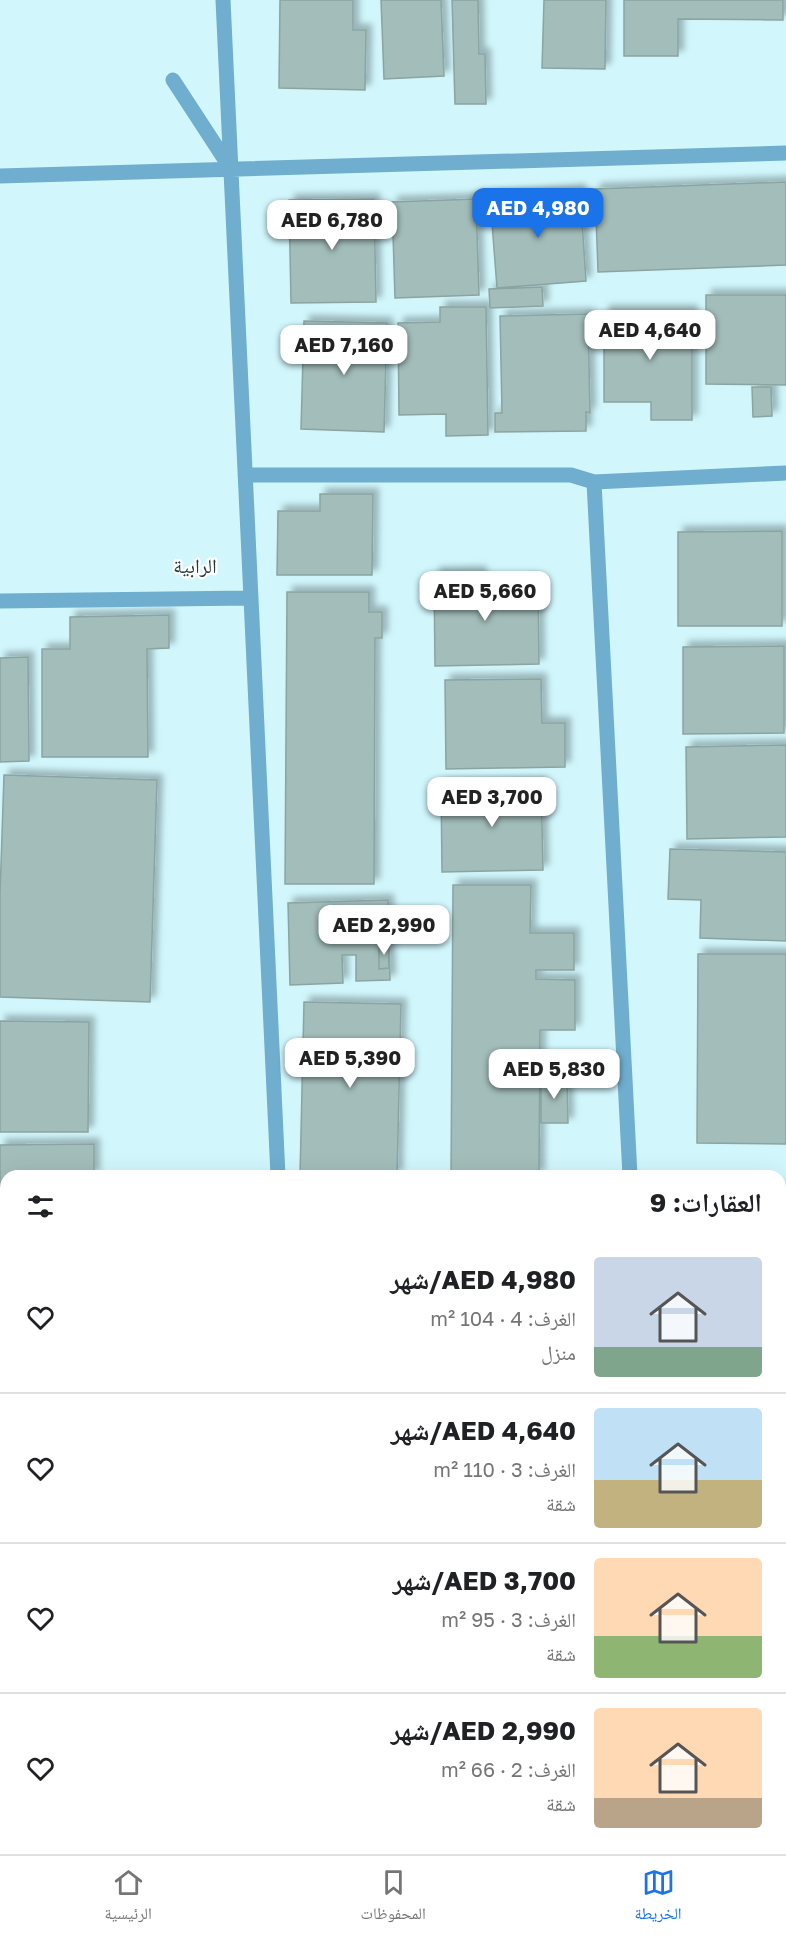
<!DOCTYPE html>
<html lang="ar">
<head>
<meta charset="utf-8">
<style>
  :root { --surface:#fff; --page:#f6f6f6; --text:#202124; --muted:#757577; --line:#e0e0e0; --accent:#1a73e8 }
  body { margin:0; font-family:"Golos Text","Noto Naskh Arabic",sans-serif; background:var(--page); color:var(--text); direction:rtl; height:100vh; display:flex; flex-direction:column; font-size:22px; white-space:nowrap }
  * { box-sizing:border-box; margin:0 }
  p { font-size:20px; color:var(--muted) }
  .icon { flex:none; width:33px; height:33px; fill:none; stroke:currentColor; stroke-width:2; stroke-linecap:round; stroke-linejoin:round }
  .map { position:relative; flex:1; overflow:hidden; direction:ltr }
  .side { position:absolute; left:0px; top:1170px; width:786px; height:684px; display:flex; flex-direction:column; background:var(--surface); border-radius:18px 18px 0 0; box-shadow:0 6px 24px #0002; direction:rtl }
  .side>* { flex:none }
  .price { position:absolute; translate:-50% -51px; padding:0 14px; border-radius:12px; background:#fff; color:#222; font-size:20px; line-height:39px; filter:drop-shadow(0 2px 3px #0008) }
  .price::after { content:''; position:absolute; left:50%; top:36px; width:18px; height:14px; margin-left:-9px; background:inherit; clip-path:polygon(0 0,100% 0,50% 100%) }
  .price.selected { background:var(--accent); color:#fff }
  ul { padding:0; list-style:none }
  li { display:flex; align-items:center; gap:18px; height:150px; padding:0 24px }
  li+li { border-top:2px solid var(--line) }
  li span { display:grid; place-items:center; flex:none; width:168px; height:120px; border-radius:6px; color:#555 }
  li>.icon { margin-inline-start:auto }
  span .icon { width:72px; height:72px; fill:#fffc; stroke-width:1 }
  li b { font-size:26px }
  h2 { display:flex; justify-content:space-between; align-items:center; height:72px; padding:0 24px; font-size:26px }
  .dock { display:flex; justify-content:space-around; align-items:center; height:84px; border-top:2px solid var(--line); background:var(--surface); font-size:16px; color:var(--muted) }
  .dock a { display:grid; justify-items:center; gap:3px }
  .dock .selected { color:var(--accent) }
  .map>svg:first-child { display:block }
</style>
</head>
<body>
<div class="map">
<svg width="786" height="1854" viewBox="0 0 786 1854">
  <defs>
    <filter id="shadow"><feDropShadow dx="5.5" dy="-5.5" stdDeviation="3" flood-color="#0004"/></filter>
  </defs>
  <rect width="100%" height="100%" fill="#e4fbff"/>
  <!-- built -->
  <path fill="#d1f7fd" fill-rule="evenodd" d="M0,0H786V1854H0ZM6,1176H780V1848H6Z"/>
  <!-- building -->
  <path fill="#a2bdba" stroke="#8aa4a1" stroke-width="1.5" filter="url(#shadow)" d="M280,0H353V30H366L365,90L279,88Z
    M381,0H441L444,76L384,79Z
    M452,0H478L479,54H485L486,104H455Z
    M544,0H606L605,69L542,68Z
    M624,0H783V20L678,19V56H624Z
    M786,182V265L598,272L595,189Z
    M580,190L586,281L497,288L490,197Z
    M374,199L376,302L291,303L289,200Z
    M476,199L479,295L395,298L392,202Z
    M542,287L543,306L490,308L489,289Z
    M706,295H786V385L706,384Z
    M440,307H486L488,435L446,436V414L399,415L398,323L440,322Z
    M604,311H692V420H651V402H604Z
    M588,314L590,413L586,412V431L495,432V413H502L500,316Z
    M304,321L387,323L384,432L301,429Z
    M752,387H771L772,416L753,417Z
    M320,494H373L372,575H277L278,511H320Z
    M782,531V626H678V532Z
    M481,572V585L538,584L539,664L435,666L434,573Z
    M287,592H369V612H382V638H375L374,884H285Z
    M169,615V648L147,649L148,757H42V649H70V617Z
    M784,646V733L683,734V647Z
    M28,657L29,761L0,762V658Z
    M541,679L542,723H565V767L446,769L445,680Z
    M786,745V837L687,839L686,747Z
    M4,775L157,780L150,1002L0,997V894Z
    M541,783L543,870L442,872L441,785Z
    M670,849L786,852V941L700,938L701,900L668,899Z
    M453,885H531L530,933H574V970H536V979L575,980V1030H540L539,1176H451Z
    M388,900L390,980L356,981V955H342L343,983L290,985L288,903Z
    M379,943H388L389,968L379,969Z
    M698,954H786V1144L697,1143Z
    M304,1002L401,1004L397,1176H300Z
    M0,1021L89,1022L88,1132H0Z
    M541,1077H567L568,1123H541Z
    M94,1144V1176H6V1255H0V1145Z
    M780,1189L786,1190L782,1269H780Z
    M0,1268H6V1376H0Z
    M780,1283L786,1284V1427H780Z
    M0,1392H6V1500L0,1501Z
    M780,1481H786V1672H780Z
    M0,1539H6V1659H0Z
    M1,1662H6V1687H0Z
    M780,1686L786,1687V1854H731V1848H780Z
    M0,1792H6V1848H81V1854H0Z
    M98,1848H225V1854H98Z
    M375,1848H479V1854H375Z
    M496,1848H598V1854H496Z"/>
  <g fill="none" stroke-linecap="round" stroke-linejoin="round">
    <!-- street -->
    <path stroke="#6faece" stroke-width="15" d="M223,0L278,1176
      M173,80L231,169
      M0,176L786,153
      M245,475H571L594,482L786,473
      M594,482L630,1176
      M0,601L251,598
      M0,1728H6
      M275,1848V1854
      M665,1848V1854"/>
  </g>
  <g text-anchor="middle" stroke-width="4.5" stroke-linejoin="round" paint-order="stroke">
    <!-- neighbourhood labels -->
    <g font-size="20" fill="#233a3e" stroke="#fff">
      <text x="195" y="573">الرابية</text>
    </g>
  </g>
</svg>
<b class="price selected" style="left:538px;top:239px">AED 4,980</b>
<b class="price" style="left:332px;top:251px">AED 6,780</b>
<b class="price" style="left:650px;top:361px">AED 4,640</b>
<b class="price" style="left:344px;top:376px">AED 7,160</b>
<b class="price" style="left:485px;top:622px">AED 5,660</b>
<b class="price" style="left:492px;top:828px">AED 3,700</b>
<b class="price" style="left:384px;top:956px">AED 2,990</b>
<b class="price" style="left:350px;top:1089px">AED 5,390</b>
<b class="price" style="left:554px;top:1100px">AED 5,830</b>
<section class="side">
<h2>العقارات: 9<svg class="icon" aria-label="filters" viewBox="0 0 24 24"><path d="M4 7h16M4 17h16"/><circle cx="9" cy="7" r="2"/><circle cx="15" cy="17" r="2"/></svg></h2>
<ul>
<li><span style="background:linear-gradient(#c9d6e8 75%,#7fa58c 0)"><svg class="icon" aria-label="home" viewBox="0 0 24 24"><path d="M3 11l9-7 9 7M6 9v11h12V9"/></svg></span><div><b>AED 4,980/شهر</b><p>الغرف: 4 · 104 m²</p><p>منزل</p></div><svg class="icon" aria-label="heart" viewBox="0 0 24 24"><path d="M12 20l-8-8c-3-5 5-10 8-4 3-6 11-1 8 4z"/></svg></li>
<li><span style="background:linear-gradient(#bfe0f5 60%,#c2b280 0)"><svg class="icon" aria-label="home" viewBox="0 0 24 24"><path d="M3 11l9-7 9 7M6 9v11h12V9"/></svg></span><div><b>AED 4,640/شهر</b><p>الغرف: 3 · 110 m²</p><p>شقة</p></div><svg class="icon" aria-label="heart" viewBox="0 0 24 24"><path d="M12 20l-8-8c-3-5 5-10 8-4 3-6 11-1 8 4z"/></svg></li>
<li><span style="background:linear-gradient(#ffd9b3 65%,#8fb573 0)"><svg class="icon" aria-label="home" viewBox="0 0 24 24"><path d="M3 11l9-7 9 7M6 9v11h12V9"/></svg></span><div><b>AED 3,700/شهر</b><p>الغرف: 3 · 95 m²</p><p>شقة</p></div><svg class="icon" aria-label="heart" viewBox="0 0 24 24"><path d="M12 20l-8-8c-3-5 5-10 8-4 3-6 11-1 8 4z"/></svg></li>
<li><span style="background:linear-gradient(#ffd9b3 75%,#b9a48a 0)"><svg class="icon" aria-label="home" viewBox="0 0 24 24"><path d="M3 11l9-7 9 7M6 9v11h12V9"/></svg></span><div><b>AED 2,990/شهر</b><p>الغرف: 2 · 66 m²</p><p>شقة</p></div><svg class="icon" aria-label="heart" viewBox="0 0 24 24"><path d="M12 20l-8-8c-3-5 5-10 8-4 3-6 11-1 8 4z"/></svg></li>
</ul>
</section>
</div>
<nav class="dock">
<a class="selected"><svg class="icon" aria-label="map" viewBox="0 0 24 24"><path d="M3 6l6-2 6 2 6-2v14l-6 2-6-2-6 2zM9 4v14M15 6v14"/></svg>الخريطة</a>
<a><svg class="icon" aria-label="saved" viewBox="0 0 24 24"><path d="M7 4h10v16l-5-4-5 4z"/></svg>المحفوظات</a>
<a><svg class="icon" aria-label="home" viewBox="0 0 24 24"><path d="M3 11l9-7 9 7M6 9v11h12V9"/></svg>الرئيسية</a>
</nav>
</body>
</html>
